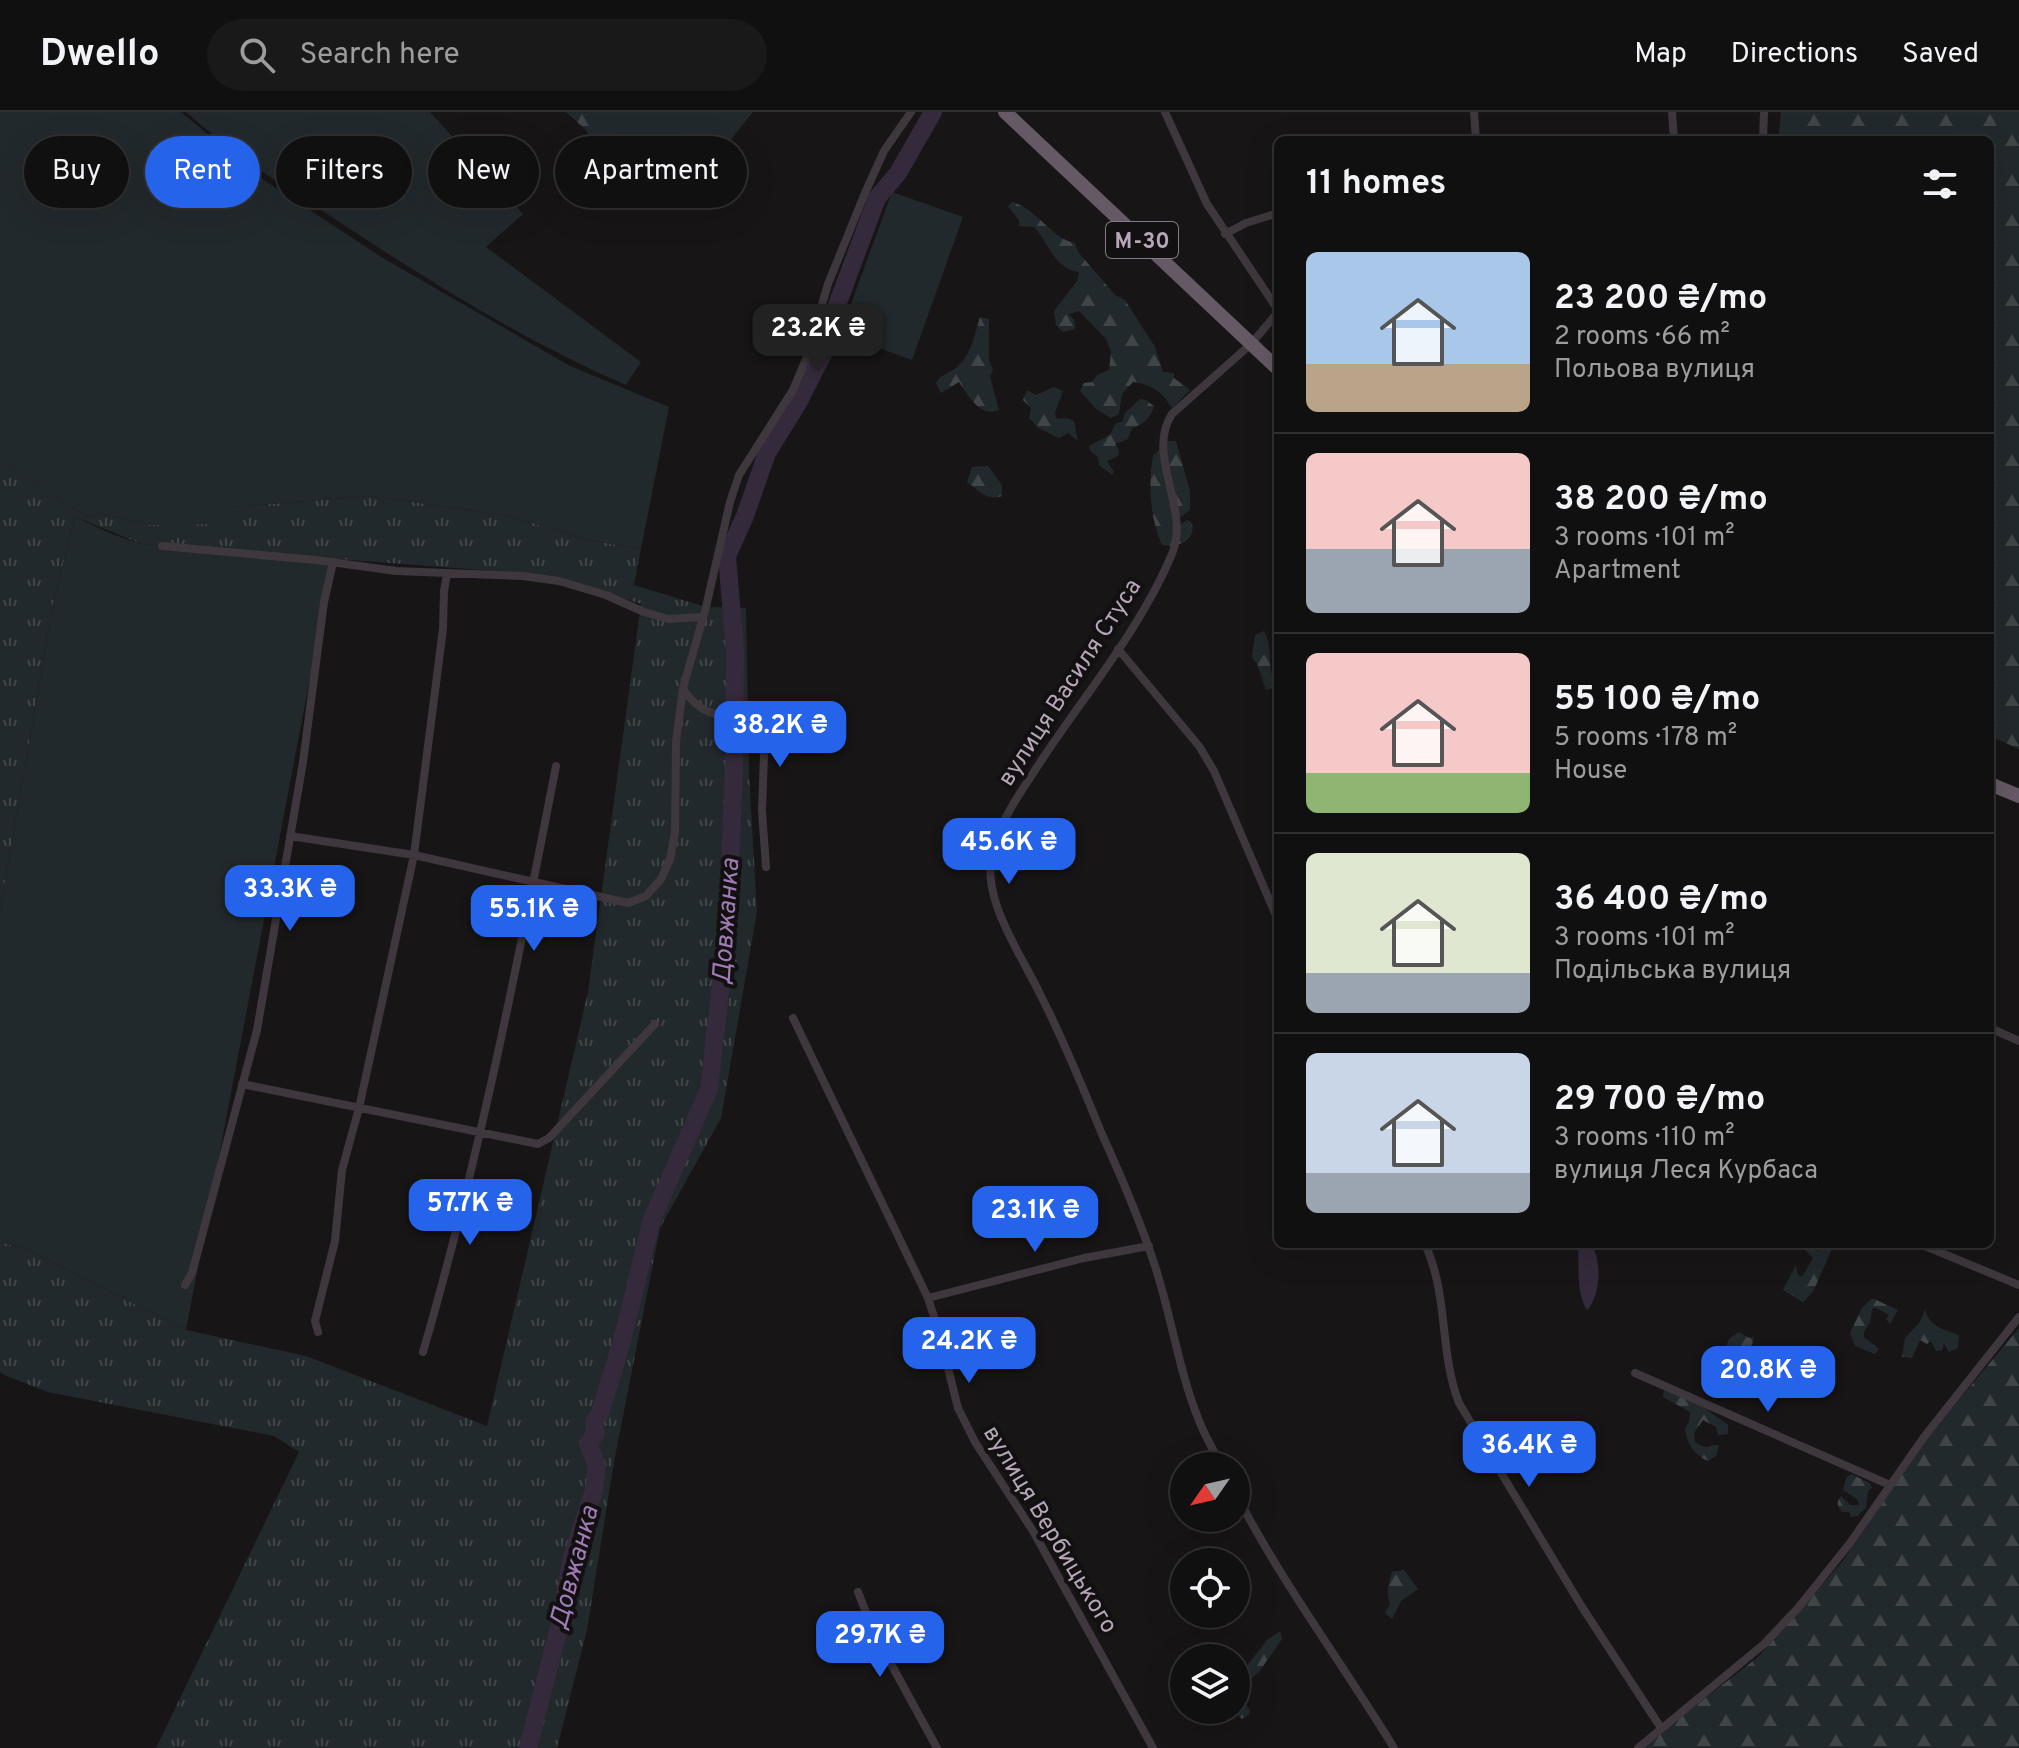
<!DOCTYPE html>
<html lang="en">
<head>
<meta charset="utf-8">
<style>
  :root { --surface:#111010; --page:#1a1919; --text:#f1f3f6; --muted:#9c9d9f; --line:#303030; --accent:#2563eb }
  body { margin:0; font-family:Overpass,sans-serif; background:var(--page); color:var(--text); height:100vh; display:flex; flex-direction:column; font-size:30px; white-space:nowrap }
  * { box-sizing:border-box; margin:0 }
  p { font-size:26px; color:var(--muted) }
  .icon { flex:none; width:44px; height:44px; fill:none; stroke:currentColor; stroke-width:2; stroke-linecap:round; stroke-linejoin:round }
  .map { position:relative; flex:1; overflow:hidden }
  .drawer { position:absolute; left:1274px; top:24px; width:720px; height:1112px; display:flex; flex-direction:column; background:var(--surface); border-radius:12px; box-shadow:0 8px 32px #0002,0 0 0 2px var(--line) }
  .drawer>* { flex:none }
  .banner { position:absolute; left:24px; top:24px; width:760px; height:72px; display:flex; gap:16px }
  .needle { width:52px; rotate:236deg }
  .fabs { position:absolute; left:1170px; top:1340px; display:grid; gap:16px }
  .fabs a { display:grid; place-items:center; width:80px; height:80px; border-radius:50%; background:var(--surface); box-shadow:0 8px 32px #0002,0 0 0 2px var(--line); font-size:40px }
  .price { position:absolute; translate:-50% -68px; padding:0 18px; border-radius:16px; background:var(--accent); color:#fff; font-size:26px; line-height:52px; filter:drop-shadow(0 2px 4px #0008) }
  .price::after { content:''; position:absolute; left:50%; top:48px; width:24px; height:18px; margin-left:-12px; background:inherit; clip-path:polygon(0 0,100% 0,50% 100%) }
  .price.on { background:#222; color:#fff }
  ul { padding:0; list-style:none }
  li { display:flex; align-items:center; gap:24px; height:200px; padding:0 32px }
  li+li { border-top:2px solid var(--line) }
  li span { display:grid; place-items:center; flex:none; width:224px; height:160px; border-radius:12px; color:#555 }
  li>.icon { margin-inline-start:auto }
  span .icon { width:96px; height:96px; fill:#fffc; stroke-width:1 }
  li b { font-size:34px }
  h2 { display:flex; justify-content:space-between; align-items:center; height:96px; padding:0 32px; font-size:34px }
  .tag { padding:0 28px; border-radius:36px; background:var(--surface); box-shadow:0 8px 32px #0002,0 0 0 2px var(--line); font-size:28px; line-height:72px }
  .tag.on { background:var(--accent); color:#fff }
  header { display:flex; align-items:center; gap:48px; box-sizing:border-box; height:112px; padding:0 40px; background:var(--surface); border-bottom:2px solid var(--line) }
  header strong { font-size:38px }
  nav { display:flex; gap:44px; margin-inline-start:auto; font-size:28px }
  .search { width:560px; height:72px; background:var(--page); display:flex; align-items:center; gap:20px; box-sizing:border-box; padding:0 28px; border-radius:44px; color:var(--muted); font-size:30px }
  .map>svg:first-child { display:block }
</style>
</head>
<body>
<header>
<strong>Dwello</strong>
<div class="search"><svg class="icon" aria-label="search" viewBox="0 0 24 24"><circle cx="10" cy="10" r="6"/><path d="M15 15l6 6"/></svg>Search here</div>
<nav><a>Map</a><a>Directions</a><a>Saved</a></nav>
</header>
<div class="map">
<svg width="2019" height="1636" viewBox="0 0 2019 1636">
  <defs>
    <pattern id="grass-tufts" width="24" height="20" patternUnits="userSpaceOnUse" patternTransform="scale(2)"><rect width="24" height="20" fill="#22292c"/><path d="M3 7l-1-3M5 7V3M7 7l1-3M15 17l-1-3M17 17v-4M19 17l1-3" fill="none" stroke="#404548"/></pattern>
    <pattern id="forest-firs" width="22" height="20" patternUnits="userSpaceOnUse" patternTransform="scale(2)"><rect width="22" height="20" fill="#22292c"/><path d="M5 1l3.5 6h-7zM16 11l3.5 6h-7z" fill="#404548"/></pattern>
  </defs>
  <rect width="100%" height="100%" fill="#171516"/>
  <!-- grass -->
  <path fill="url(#grass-tufts)" d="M0,349L88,405L103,402L152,413L232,395L372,384L510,404L585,427L641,437L634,473L706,495L746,496L749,662L757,800L721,1006L660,1116L614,1350L587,1518L557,1636H156L299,1340L274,1324L48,1280L4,1263L0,1260V1130L28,1138L186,1218L306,1244L487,1314L588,880L641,492L574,470L507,460L142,432L75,405L54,488L0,798Z"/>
  <!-- forest -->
  <path fill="url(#forest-firs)" d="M566,0H605L626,34L624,49H627L634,61L624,67L616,59L615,53L600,42L586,18Z
    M1781,0H2019V637L1990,624V28H1778Z
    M1012,90C1039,98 1051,127 1075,131L1078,140L1115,183L1125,188L1155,235L1163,260L1174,261V266L1190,278L1172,296C1162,279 1152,273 1133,270L1122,282L1119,302L1111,306L1096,297L1080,279L1084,271L1092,270L1097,263L1109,258L1111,240L1106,227L1079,199L1069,202L1074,208L1075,217L1063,220L1056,213L1054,199L1077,169L1079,160C1054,157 1049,131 1034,115L1019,114V108L1008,94Z
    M980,205L989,207V249L993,257L990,265L999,298C981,306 969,285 959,270L941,281L936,271C942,261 949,262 957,255C971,244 975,221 980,205Z
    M1054,275L1063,279L1055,301L1057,307L1067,306L1074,309L1078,329L1068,321L1059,326L1038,316L1029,306L1031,296L1023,288L1027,278L1036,283Z
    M1140,287L1146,288L1154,294C1150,306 1145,312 1132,316L1128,327L1115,332L1119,338L1118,344L1107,349L1114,360L1112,363L1099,353L1098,345L1091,340L1089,334L1110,323L1115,312L1123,309L1124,302Z
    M1168,329H1176L1190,379V398L1181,405L1173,404L1172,412L1175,415L1188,408L1192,411C1196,429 1177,436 1162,433C1150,407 1148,372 1153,344Z
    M988,354L1002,373V384C988,390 979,379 967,370L972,355Z
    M1264,519C1274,536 1266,554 1275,570L1273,576L1266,578L1257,552L1252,545L1255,523Z
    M1807,1132L1818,1139L1828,1132H1834L1813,1180L1803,1190L1783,1178L1796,1153L1798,1163L1802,1165L1813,1146L1803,1136Z
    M1872,1186L1898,1198L1890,1212L1886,1207L1889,1203L1876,1196L1872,1197L1870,1210L1864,1220V1225L1879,1237L1875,1242L1855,1234L1850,1221L1862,1196Z
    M1925,1197C1929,1215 1943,1217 1959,1223L1958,1236L1949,1240L1944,1231L1942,1238L1936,1239L1931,1229L1927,1232L1920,1228L1912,1246L1902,1245L1905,1226L1920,1210Z
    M2019,1216V1636H1641L1758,1545L1842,1450L1927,1326Z
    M1739,1220L1749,1226L1753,1225L1754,1228L1736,1266L1720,1260L1719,1254L1726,1246L1723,1241L1729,1227Z
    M1664,1278L1702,1294L1728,1313V1322L1718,1323L1716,1315L1703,1308L1694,1321L1695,1330C1711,1340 1706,1332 1719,1333L1716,1344L1708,1349C1695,1344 1686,1330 1685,1316L1689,1310L1690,1300L1663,1285Z
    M1851,1362L1870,1371L1872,1376L1868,1379L1866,1396L1857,1404L1851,1405L1849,1400H1842C1837,1394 1836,1390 1841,1384L1850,1393H1859L1857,1387L1843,1378L1846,1366Z
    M1404,1458L1418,1477L1401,1489L1392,1507L1385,1501L1390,1492C1386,1480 1388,1472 1392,1460Z
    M1280,1519L1282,1527L1259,1560L1245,1572L1243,1589L1250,1598L1249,1603L1242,1607L1232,1598H1236V1568L1267,1528Z"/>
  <!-- green -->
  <path fill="#22292c" d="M0,0H181L261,66L383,146L570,254L669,295L641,437L585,427L510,404L372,384L233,395L219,412L152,413L103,402L88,405L0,349Z
    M186,0H430L523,102L486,135L641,250L626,273C528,231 439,175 350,117C293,80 237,46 186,0Z
    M592,0H753L695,72L666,75L636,64Z
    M892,80L963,105L912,248L840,222Z
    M75,405L112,422L142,432L333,445L186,1218L28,1138L0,1130V798L54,488Z"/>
  <!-- water -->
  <path fill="#352a3b" d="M1580,1132H1591C1602,1148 1601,1184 1587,1198C1576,1181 1579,1154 1578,1134Z"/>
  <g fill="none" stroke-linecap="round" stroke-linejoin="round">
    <!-- river -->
    <path stroke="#352a3b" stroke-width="18" d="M528,1636L559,1515L572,1445L594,1378L597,1354L588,1332L596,1321L594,1311L600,1301L622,1229L652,1107L709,977L728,810L734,652L735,540L727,444L745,404L767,341L798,291L832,224L833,204L877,86L898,61L933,0"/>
    <!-- minor -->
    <path stroke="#3e373e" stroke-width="8" d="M1165,0L1207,92L1278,198
      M1474,0L1476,28
      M1672,0L1674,28
      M1763,28L1764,0
      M1225,122L1246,111L1278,101
      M162,434L316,448L396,459L523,464L559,469L606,483L644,500L668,507L702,505
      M1118,537L1199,634L1214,659L1278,808
      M683,577C714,622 740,589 765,614L762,699L766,755
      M290,724L414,743L628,791L646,784L661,767L670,747L675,720L676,630L683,576L706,495L730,390L739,363L793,278L806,247L828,172L865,81L884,39L911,0
      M793,906L928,1186L939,1220L958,1296L975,1330L1033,1419L1153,1636
      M1990,916L2019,929
      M242,972L538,1032L549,1026L655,912
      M1425,1132C1449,1184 1439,1240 1459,1291L1582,1495L1661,1616
      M1920,1132L2019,1173
      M185,1173L192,1161L257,918L303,650L324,490L333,450
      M928,1186L1084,1146L1149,1134
      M318,1220L315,1209L335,1129L342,1058L359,996L414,743L443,517L444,479L447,462
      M423,1240C479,1048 518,850 556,654
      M1635,1261L1890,1373
      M1222,1354C1214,1340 1206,1326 1200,1311C1179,1261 1172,1206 1155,1154C1140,1108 1121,1064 1101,1020C1082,973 1063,927 1040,882C1020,840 979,785 993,736C1003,703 1025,674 1043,646C1087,580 1141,516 1172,442C1191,397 1145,343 1172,302L1251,232L1278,200
      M1236,1382C1282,1471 1342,1551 1394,1636
      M858,1480L874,1521L937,1636
      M1638,1636L1764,1532L1798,1496L1850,1431L1924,1325L2019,1205"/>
    <!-- trunk -->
    <path stroke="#645964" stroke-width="14" d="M1005,0L1278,257
      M1990,672L2019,684"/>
  </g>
  <g text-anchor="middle" stroke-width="8" stroke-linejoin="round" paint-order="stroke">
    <!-- shield labels -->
    <rect fill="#121011" stroke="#847986" stroke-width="2" x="1106" y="110" width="72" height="36" rx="6"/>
    <g font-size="22" font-weight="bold" fill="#b5a6b8">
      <text x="1142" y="136">М-30</text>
    </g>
    <!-- street labels -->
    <g font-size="24" fill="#b5a6b8" stroke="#121011">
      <text transform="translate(1069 570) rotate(-57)" y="8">вулиця Василя Стуса</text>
      <text transform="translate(1051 1417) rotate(59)" y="8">вулиця Вербицького</text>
    </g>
    <!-- water labels -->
    <g font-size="26" font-style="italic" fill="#a07bb5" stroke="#121011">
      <text transform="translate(725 809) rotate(-86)" y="9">Довжанка</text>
      <text transform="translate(573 1455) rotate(-75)" y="9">Довжанка</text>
    </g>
  </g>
</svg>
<div class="fabs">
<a><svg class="needle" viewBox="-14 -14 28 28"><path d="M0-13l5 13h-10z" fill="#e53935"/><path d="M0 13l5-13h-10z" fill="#9c9d9f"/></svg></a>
<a><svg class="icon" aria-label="locate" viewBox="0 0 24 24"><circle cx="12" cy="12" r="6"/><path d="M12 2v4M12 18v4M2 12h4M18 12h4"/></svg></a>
<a><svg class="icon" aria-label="layers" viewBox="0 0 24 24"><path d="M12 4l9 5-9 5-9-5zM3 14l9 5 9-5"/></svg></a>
</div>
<b class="price on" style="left:818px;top:260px">23.2K ₴</b>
<b class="price" style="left:780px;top:657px">38.2K ₴</b>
<b class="price" style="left:1009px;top:774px">45.6K ₴</b>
<b class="price" style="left:290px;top:821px">33.3K ₴</b>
<b class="price" style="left:534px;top:841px">55.1K ₴</b>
<b class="price" style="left:470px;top:1135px">57.7K ₴</b>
<b class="price" style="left:1035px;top:1142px">23.1K ₴</b>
<b class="price" style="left:969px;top:1273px">24.2K ₴</b>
<b class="price" style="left:1768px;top:1302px">20.8K ₴</b>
<b class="price" style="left:1529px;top:1377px">36.4K ₴</b>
<b class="price" style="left:880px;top:1567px">29.7K ₴</b>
<div class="banner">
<a class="tag">Buy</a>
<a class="tag on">Rent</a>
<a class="tag">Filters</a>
<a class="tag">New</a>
<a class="tag">Apartment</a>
</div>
<section class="drawer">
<h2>11 homes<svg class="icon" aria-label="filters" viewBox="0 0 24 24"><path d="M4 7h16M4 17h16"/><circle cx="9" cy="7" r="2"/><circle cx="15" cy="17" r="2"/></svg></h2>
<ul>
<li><span style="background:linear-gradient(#a9c7e8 70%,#b9a48a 0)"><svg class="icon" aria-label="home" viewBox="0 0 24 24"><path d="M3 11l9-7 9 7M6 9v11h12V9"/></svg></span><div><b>23 200 ₴/mo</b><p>2 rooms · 66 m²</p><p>Польова вулиця</p></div></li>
<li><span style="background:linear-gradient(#f6c9c9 60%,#9aa5b1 0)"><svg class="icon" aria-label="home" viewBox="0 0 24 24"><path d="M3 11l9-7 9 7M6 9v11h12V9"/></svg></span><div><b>38 200 ₴/mo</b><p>3 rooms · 101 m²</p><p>Apartment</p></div></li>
<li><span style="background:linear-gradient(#f6c9c9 75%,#8fb573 0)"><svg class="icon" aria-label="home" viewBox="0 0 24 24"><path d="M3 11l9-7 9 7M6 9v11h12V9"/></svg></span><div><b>55 100 ₴/mo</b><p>5 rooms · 178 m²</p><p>House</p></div></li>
<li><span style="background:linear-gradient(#dfe7d0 75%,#9aa5b1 0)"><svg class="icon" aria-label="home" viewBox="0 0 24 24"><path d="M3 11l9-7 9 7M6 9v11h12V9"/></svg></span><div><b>36 400 ₴/mo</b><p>3 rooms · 101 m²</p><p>Подільська вулиця</p></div></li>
<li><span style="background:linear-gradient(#c9d6e8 75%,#9aa5b1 0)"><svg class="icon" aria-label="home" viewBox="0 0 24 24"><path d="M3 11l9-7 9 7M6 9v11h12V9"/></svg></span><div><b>29 700 ₴/mo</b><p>3 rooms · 110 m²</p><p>вулиця Леся Курбаса</p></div></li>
</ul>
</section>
</div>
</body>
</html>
